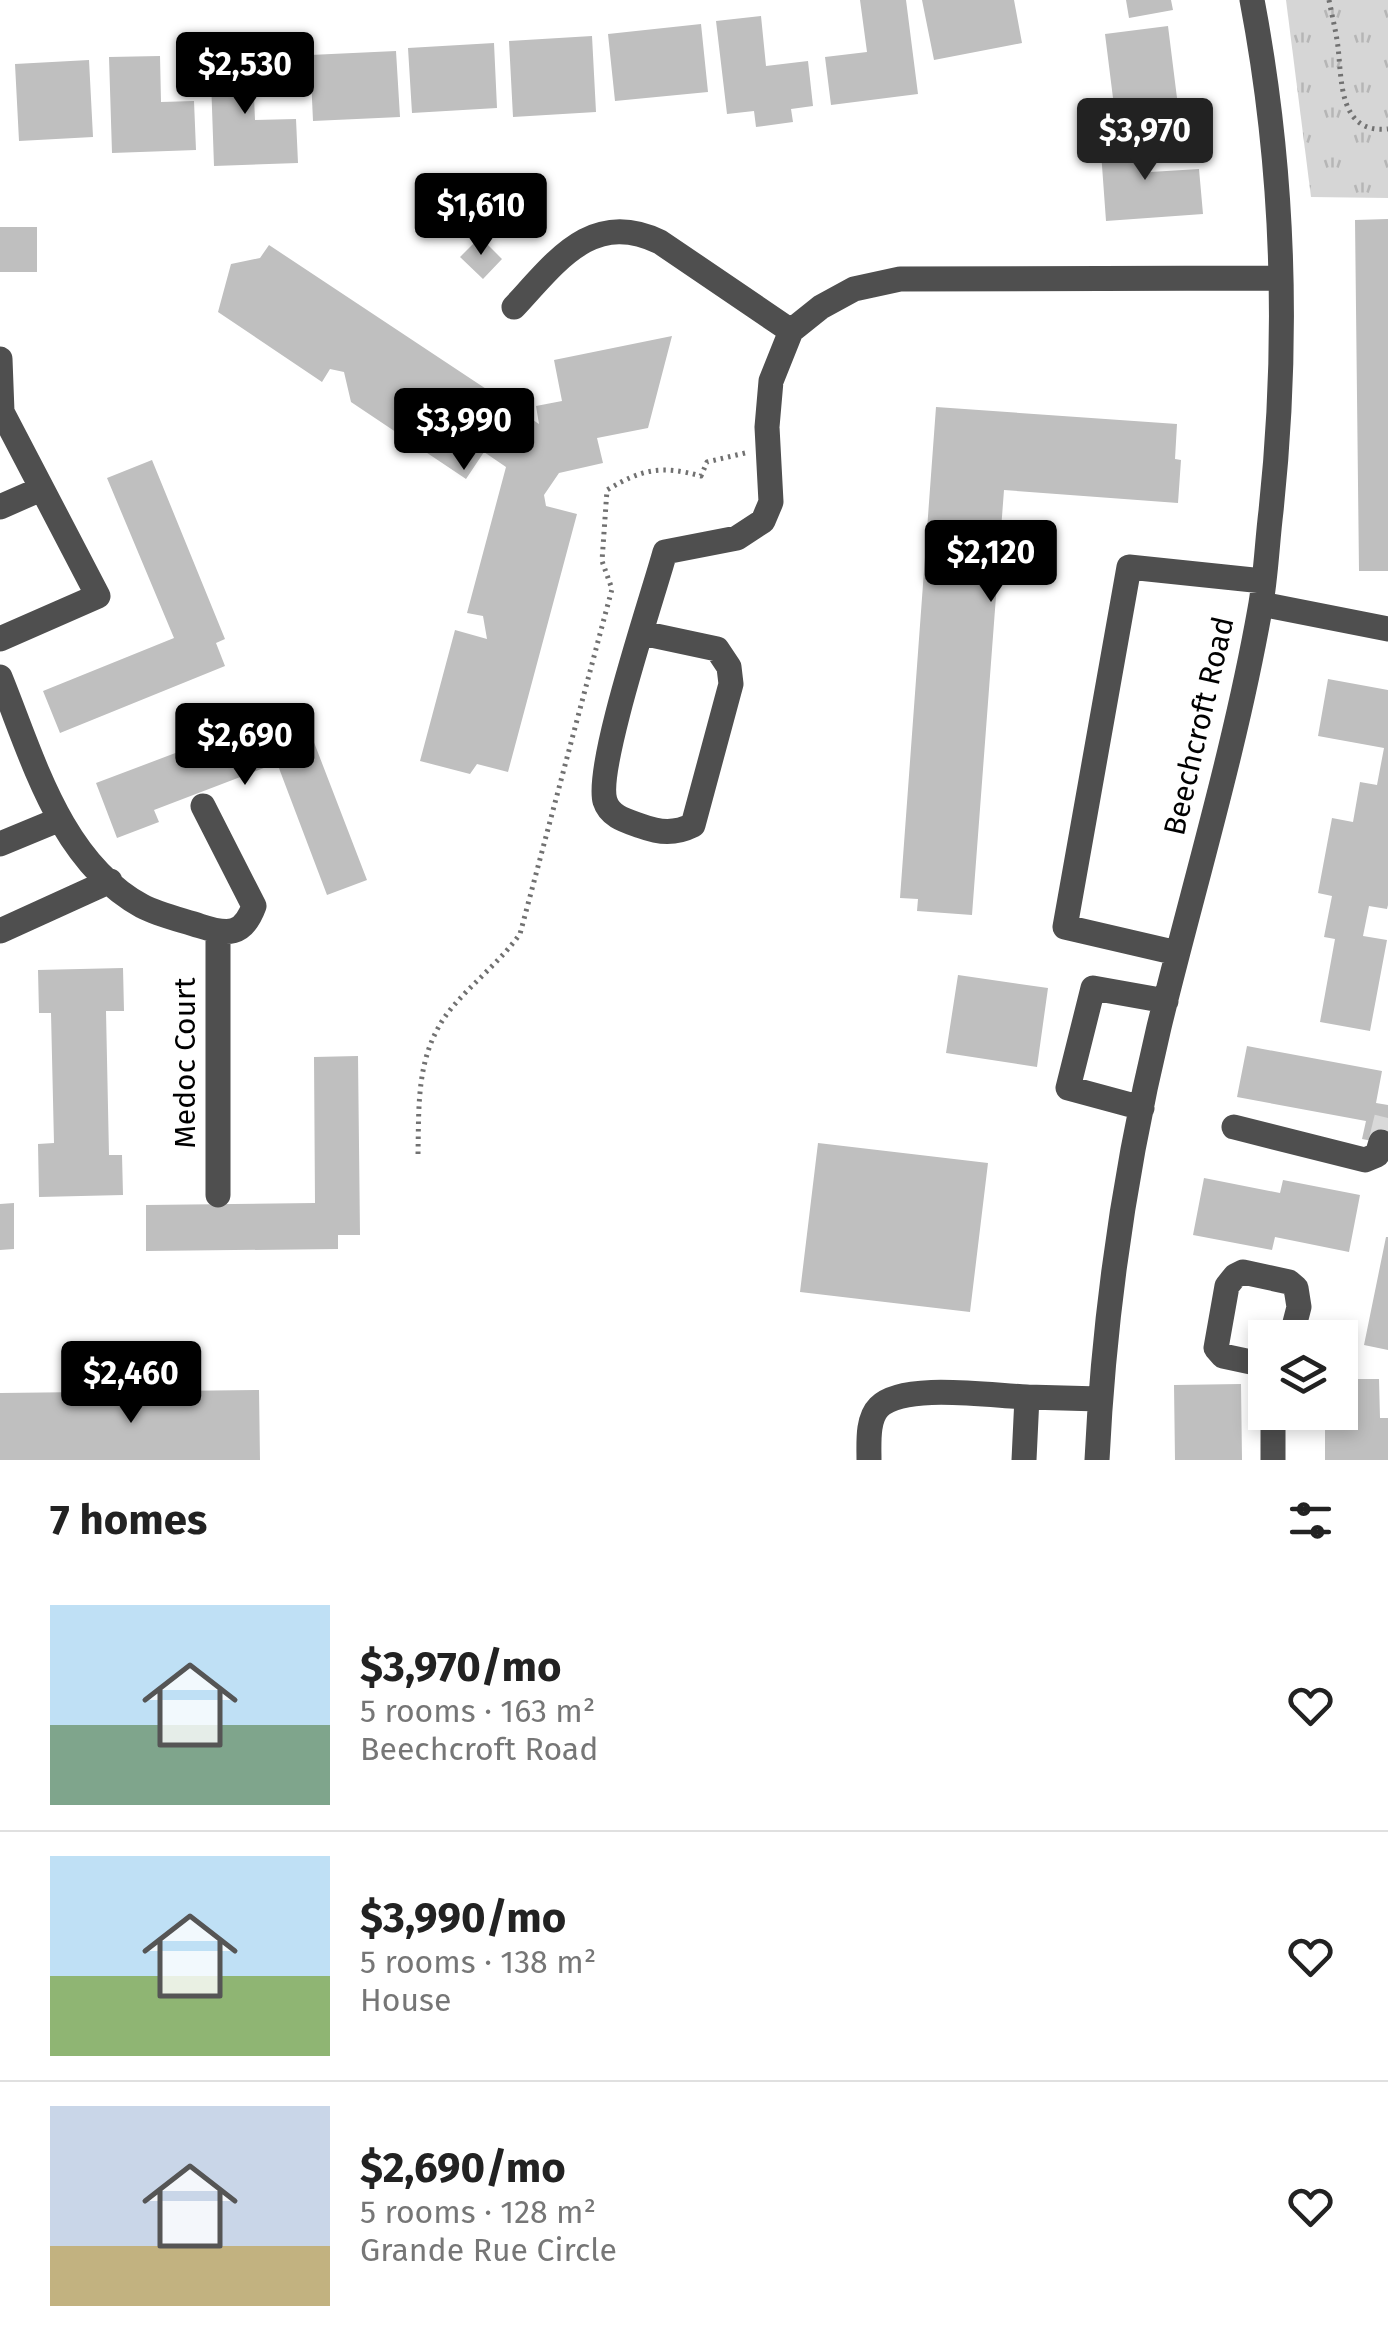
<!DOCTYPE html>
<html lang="en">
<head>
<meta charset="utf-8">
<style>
  :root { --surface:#fff; --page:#f6f6f6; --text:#222; --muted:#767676; --line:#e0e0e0; --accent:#000 }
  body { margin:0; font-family:"Fira Sans",sans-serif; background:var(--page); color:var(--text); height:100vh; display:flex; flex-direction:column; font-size:38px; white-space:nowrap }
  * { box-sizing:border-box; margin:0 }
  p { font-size:32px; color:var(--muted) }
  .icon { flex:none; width:55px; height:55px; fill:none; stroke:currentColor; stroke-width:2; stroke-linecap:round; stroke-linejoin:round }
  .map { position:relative; height:1460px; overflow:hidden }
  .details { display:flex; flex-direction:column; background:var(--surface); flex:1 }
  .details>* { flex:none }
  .fabs { position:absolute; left:1248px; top:1320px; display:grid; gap:20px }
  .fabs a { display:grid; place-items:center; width:110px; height:110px; border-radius:0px; background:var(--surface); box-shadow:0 5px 15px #0003; font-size:50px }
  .price { position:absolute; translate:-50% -85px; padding:0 22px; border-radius:10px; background:var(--accent); color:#fff; font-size:32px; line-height:65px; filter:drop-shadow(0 2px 5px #0008) }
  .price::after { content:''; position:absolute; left:50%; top:60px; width:30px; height:22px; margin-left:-15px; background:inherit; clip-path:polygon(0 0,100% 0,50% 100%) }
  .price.selected { background:#222; color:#fff }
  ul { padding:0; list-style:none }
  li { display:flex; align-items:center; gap:30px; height:250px; padding:0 50px }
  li+li { border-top:2px solid var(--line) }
  li span { display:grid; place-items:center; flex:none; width:280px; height:200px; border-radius:0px; color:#555 }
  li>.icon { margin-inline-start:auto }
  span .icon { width:120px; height:120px; fill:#fffc; stroke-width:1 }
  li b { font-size:42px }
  h2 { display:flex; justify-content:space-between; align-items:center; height:120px; padding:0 50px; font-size:42px }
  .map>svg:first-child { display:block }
</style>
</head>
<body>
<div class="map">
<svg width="1388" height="1460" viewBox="0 0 1388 1460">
  <defs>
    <pattern id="park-tufts" width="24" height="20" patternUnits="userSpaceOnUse" patternTransform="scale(2.5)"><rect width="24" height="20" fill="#d6d6d6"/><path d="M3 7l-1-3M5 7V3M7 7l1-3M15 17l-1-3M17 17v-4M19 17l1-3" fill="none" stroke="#b6b6b6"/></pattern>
  </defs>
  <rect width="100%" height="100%" fill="#fff"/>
  <!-- park -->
  <path fill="url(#park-tufts)" d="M1286,0H1388V198L1311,197Z"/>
  <!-- building -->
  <path fill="#bfbfbf" d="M860,0H906L918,94L831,105L825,57L867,52Z
    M922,0H1014L1022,43L934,60Z
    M1126,0H1171L1173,10L1129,18Z
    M761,16L766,66L808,61L813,106L791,109L793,122L756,127L754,111L727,114L716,21Z
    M701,24L708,92L615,101L608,34Z
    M1168,26L1179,114L1116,122L1105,34Z
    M592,36L596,112L513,117L509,41Z
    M494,43L497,108L412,113L408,48Z
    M252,50L255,120L296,119L298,163L214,166L210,51Z
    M396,51L400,117L313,121L310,55Z
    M160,56L161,102L194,101L196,150L112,153L109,57Z
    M89,60L93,137L19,141L15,64Z
    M1147,134L1150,172L1199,169L1203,214L1106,221L1100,138Z
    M1388,219V571H1359L1355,220Z
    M0,227H37V272H0Z
    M480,237L502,259L483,279L460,257Z
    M269,245L539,424L536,406L562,401L554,360L672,336L648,428L597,438L603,463L559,473L544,495L546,506L577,514L508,772L477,764L470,774L420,761L455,630L487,639L483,616L467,613L506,467L484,452L466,479L351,402L344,372L330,369L322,382L218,312L231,264L260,258Z
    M936,407L1177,424L1175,459L1181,460L1178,503L1004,490L972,915L917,911L918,899L900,898Z
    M152,460L225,639L216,643L225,666L60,733L43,691L174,638L107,478Z
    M1328,679L1388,690V905L1387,909L1369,906L1363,936L1387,940L1370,1031L1320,1022L1335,939L1324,937L1332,896L1318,893L1332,818L1353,822L1360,782L1377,785L1384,748L1318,736Z
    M300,706L367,880L327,895L277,763L154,810L159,822L117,838L96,783Z
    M123,968L124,1011H106L109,1155H122L123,1195L39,1197L38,1144L54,1143L51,1013H39L38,970Z
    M958,975L1048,988L1037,1067L946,1053Z
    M1247,1046L1382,1071L1376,1103L1388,1105V1144L1362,1139L1366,1121L1237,1097Z
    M358,1056L360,1235H338V1249L146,1251V1205L315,1203L314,1057Z
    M818,1143L988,1163L970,1312L800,1292Z
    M1204,1178L1280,1193L1283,1180L1360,1195L1349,1252L1275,1237L1272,1250L1193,1235Z
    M14,1203V1249L0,1250V1204Z
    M1386,1237H1388V1350L1364,1345Z
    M1342,1379H1379L1380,1418H1388V1460H1325V1416L1342,1415Z
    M1241,1384L1242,1460H1175L1174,1385Z
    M259,1390L260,1460H0V1393Z"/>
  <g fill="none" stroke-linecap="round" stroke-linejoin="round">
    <!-- minor-tunnel -->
    <path stroke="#d9d9d9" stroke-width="25" stroke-dasharray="25 12" stroke-linecap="butt" d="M1381,1142L1388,1113"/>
    <!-- path -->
    <path stroke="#717171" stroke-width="5" stroke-dasharray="2.5 5" stroke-linecap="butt" d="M1329,0C1332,16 1336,31 1338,47C1342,82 1339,134 1388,129
      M418,1154C419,1103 416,1053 450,1010C472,983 499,963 520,934L612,589L602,561L607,490C642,469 661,465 701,476L707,462L745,453"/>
    <!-- minor -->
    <path stroke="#4f4f4f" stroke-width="25" d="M514,307C556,262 592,209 660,242L791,331
      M0,359L2,412L98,596L0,639
      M0,507L41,489
      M1261,604L1388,629
      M642,633L717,649L729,667L731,684L693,825C675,834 660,833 641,826C627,821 610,817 605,801C595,767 653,596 665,552L737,538L763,521L771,502L767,427L771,381L791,331L821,307L854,289L900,279L1280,278
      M0,677C33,758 60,861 142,906C159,915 182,920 200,926C228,935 243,936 254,906L203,806
      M0,844L58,820
      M0,931L110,881
      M218,932V1195
      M1177,953L1065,927L1129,567L1263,581
      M1142,1108L1068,1088L1093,988L1166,1001
      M1234,1127L1365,1160L1377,1155L1381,1142
      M1265,1365L1223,1356L1216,1348L1227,1286L1235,1276L1243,1272L1289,1282L1296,1288L1299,1307L1291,1338
      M1027,1397L1100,1399
      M1273,1412V1460
      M869,1460C869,1443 867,1419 879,1407C903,1382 993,1396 1027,1397L1024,1460
      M1097,1460C1104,1314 1125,1169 1159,1027C1193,888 1235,750 1260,609C1266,577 1267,543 1271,511C1289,341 1284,168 1252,0"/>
  </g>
  <g text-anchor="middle" stroke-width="8" stroke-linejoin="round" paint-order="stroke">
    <!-- street labels -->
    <g font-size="30" fill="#000" stroke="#fff">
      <text transform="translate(1199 726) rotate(-77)" y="10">Beechcroft Road</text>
      <text transform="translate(185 1063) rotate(-90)" y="10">Medoc Court</text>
    </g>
  </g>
</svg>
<div class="fabs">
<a><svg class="icon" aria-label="layers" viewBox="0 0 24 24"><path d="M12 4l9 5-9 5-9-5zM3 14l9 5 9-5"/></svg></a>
</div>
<b class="price" style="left:245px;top:117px">$2,530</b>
<b class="price selected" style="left:1145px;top:183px">$3,970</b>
<b class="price" style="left:481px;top:258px">$1,610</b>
<b class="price" style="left:464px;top:473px">$3,990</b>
<b class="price" style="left:991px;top:605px">$2,120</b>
<b class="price" style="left:245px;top:788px">$2,690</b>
<b class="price" style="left:131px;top:1426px">$2,460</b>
</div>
<section class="details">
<h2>7 homes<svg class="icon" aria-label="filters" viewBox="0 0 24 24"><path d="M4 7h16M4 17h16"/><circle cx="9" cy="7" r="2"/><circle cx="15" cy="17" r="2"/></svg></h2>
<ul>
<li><span style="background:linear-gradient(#bfe0f5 60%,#7fa58c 0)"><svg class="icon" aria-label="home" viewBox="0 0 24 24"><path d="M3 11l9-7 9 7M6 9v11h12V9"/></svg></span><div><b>$3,970/mo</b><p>5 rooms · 163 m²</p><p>Beechcroft Road</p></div><svg class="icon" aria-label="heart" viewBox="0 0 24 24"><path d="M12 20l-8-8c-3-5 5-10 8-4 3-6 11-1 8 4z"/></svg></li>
<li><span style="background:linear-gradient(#bfe0f5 60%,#8fb573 0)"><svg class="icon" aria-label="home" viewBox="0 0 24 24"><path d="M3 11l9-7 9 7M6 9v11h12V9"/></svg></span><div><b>$3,990/mo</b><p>5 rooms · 138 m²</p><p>House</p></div><svg class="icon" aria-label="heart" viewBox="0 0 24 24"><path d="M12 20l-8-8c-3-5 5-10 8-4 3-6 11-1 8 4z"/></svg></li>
<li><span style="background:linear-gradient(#c9d6e8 70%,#c2b280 0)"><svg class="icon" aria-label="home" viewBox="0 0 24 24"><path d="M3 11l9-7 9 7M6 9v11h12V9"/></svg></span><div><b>$2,690/mo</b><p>5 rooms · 128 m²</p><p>Grande Rue Circle</p></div><svg class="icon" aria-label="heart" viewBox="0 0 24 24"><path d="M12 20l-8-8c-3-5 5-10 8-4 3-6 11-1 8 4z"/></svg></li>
</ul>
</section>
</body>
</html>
